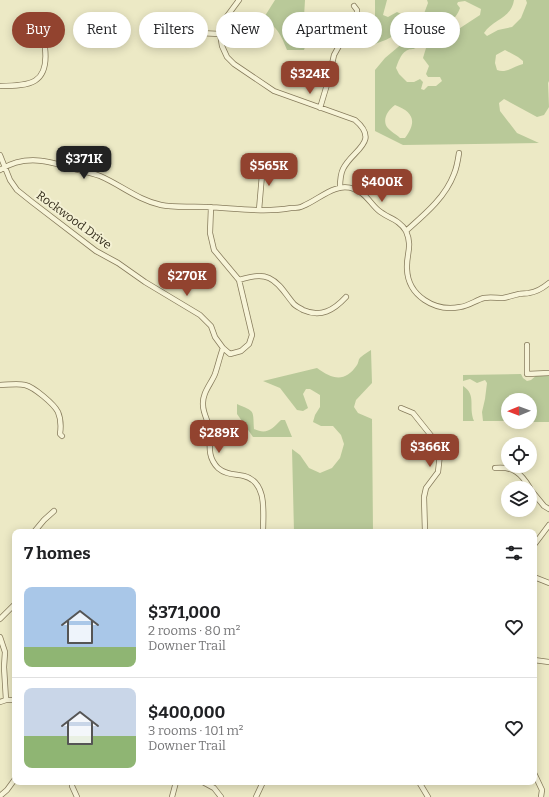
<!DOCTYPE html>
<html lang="en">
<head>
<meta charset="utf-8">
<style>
  :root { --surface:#fff; --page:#f6f6f6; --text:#202124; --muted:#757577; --line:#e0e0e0; --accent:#92432f }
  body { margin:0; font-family:Bitter,serif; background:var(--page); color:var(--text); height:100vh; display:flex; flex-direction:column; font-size:15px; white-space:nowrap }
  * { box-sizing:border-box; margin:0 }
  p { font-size:13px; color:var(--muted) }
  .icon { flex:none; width:22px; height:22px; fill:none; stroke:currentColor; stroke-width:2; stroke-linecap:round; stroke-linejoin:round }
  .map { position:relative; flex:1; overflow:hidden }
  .details { position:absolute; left:12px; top:529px; width:525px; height:256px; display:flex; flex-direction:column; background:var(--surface); border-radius:8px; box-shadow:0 2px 10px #0003 }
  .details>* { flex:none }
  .hud { position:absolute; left:12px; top:12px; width:525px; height:36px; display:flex; gap:8px }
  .needle { width:26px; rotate:269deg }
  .fabs { position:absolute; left:501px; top:393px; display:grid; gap:8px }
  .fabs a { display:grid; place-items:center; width:36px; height:36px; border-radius:50%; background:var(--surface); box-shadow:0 2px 10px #0003; font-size:20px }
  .price { position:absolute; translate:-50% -34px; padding:0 9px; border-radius:8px; background:var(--accent); color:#fff; font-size:13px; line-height:26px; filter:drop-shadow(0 1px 2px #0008) }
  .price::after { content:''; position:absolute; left:50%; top:24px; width:12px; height:9px; margin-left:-6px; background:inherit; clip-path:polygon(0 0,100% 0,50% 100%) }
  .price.on { background:#222; color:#fff }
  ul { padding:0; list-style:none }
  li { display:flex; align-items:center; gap:12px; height:100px; padding:0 12px }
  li+li { border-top:1px solid var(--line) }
  li span { display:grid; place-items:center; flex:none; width:112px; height:80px; border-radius:8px; color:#555 }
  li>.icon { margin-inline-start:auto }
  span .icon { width:48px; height:48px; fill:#fffc; stroke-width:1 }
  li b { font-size:17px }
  h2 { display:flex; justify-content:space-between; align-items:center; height:48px; padding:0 12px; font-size:17px }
  .chip { padding:0 14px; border-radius:18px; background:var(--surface); box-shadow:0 2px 10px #0003; font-size:14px; line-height:36px }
  .chip.on { background:var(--accent); color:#fff }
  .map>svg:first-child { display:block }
</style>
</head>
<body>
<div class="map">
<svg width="549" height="797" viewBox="0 0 549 797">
  <rect width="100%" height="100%" fill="#ece9c5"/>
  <!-- green -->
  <path fill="#b9c999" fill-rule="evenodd" d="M275,0H305L304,17L311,29L304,50H287C281,35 277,26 263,19Z
    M375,0H387L383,15L388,17L397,12L401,14C399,36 394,37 375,44Z
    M427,0H514C511,19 493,19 484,33L487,36L498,30L512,27L521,18L527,3L526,0H549V81L548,83L549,107L544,115L537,117L504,99L499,103L500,111L517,133L539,143L403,145L375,131V70L385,58L404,42L412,25L422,19L428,3ZM465,1L481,9L480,15L454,32L448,45L446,47L443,46C440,27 455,23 460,8L457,4L458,2ZM420,44L424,45L426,48L423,58L429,66L426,74L428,77H440L442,81L436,86H428L424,90L421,89L423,82L420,79L414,82H407L399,74L396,68C398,62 401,54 406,51C412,47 413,52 420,44ZM505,50L518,57L523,61V64C514,66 506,74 497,70L495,63L496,55ZM395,105C414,112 417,122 405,138H400C397,135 390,131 387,127C382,119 388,110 395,105Z
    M371,350L372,383L356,400L354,407L358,413L372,419L373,532H294L292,449L300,455L309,468L320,473L332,468L340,458L344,444L341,435L333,426H321L313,422L315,415L320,407V395L310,389H306L303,394L308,408L303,411L297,410L280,388L263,381L317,368C332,379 345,383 357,365C359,362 358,359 361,357C364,354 368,352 371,350Z
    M521,374L523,378L527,381L531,380L537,375H549V422H530V400H508V421H483L482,412L485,399L487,383L485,380L477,383L470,379L463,381V375Z
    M463,386C477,395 468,407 474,421H463Z
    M237,404C255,412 253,409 254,429C267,435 272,429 281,420H285L292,437H253L237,414Z"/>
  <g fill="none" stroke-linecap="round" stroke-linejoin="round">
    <!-- minor casing -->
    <g stroke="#867b5c" stroke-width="6">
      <path id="minor" d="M239,0L225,19L220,34L222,46L227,57L234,64L274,91L355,120C381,142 352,150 343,169C340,175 340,181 340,188
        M171,22L199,33L220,34
        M0,86C30,86 49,84 45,48
        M320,108L329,78L334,55L349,28L357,15V10L354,6
        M0,155L10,180L17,190L32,202L96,251L118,263L145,282L200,315L211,326L215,337L223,348L230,354L241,351L249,344L252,335L239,280L214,250L210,233L211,207
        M0,170C25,154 49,161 75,169C83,171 92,173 100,176C121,185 138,200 161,205C175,208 192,206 207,207C234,208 263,213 291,208C295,208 300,208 303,206C320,199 335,182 354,189C365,192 370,203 378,210C387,218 399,219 406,231C413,247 406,254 407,269C408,296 435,312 460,307C469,306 476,300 484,298C490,297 497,298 503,298C509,297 514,295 519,294C522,293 526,294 529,293C537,292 543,288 549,283
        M259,210L263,163
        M406,231C424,215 445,198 454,174C457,167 458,160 459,153
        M239,280C249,277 260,274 269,278C280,283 286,295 293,303C295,306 300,308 303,310C321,318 334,310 346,297
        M527,345V374L549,373
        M223,348C220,356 218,365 215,374C211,384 202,393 203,405C203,414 209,422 210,431C210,445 207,457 218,468C226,475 235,474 244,476C268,482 263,514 263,532
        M0,385C8,385 17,383 25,385C34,387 54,404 58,412C61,419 61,427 60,434L62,436
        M401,408L413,413L437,443L440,454L438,472L426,488L424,497L425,532
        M495,468C513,466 521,473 530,488
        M530,489L544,506L549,509
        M34,532L44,520L54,511
        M534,545L549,525
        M534,577L549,583
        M0,619L15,604
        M0,637L5,652L4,667L6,700
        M534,660L549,662
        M0,702L6,700H15
        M534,773L542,790L541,797
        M72,782V786L77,797
        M203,782L214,788L221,797
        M419,782L428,797
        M0,796L7,790L15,779
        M172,797L176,782
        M256,797L263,782"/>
    </g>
    <!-- minor -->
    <use href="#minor" stroke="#f7f4d8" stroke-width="4.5"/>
  </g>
  <g text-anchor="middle" stroke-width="4" stroke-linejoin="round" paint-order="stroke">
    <!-- street labels -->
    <g font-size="12" fill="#37301f" stroke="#f4f1d4">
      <text transform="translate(74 220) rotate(36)" y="4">Rockwood Drive</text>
    </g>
  </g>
</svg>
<div class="fabs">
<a><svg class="needle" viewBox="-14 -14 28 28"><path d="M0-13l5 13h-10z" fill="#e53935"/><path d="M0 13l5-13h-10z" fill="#757577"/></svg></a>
<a><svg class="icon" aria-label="locate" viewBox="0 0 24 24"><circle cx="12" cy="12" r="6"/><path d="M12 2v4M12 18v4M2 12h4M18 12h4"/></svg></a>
<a><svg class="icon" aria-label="layers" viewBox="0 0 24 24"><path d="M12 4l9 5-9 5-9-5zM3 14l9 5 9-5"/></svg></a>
</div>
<b class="price" style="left:310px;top:95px">$324K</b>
<b class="price on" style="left:84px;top:180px">$371K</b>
<b class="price" style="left:269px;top:187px">$565K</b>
<b class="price" style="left:382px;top:203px">$400K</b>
<b class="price" style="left:187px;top:297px">$270K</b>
<b class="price" style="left:219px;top:454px">$289K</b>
<b class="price" style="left:430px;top:468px">$366K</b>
<div class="hud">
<a class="chip on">Buy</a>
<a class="chip">Rent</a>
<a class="chip">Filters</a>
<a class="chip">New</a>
<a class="chip">Apartment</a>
<a class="chip">House</a>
</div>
<section class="details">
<h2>7 homes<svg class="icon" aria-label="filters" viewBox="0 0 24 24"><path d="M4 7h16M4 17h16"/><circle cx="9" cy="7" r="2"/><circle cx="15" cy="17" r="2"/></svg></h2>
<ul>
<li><span style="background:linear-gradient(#a9c7e8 75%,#8fb573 0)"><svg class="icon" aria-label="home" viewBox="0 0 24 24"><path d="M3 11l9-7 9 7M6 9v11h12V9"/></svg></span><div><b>$371,000</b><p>2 rooms · 80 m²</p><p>Downer Trail</p></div><svg class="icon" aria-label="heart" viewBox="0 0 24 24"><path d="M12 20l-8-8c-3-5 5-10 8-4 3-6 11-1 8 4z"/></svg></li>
<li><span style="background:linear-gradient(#c9d6e8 60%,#8fb573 0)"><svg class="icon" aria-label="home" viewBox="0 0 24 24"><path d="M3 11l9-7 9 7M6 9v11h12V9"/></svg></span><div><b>$400,000</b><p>3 rooms · 101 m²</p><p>Downer Trail</p></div><svg class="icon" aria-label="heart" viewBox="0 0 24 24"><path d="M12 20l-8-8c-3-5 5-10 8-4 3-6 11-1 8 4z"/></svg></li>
</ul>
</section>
</div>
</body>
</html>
